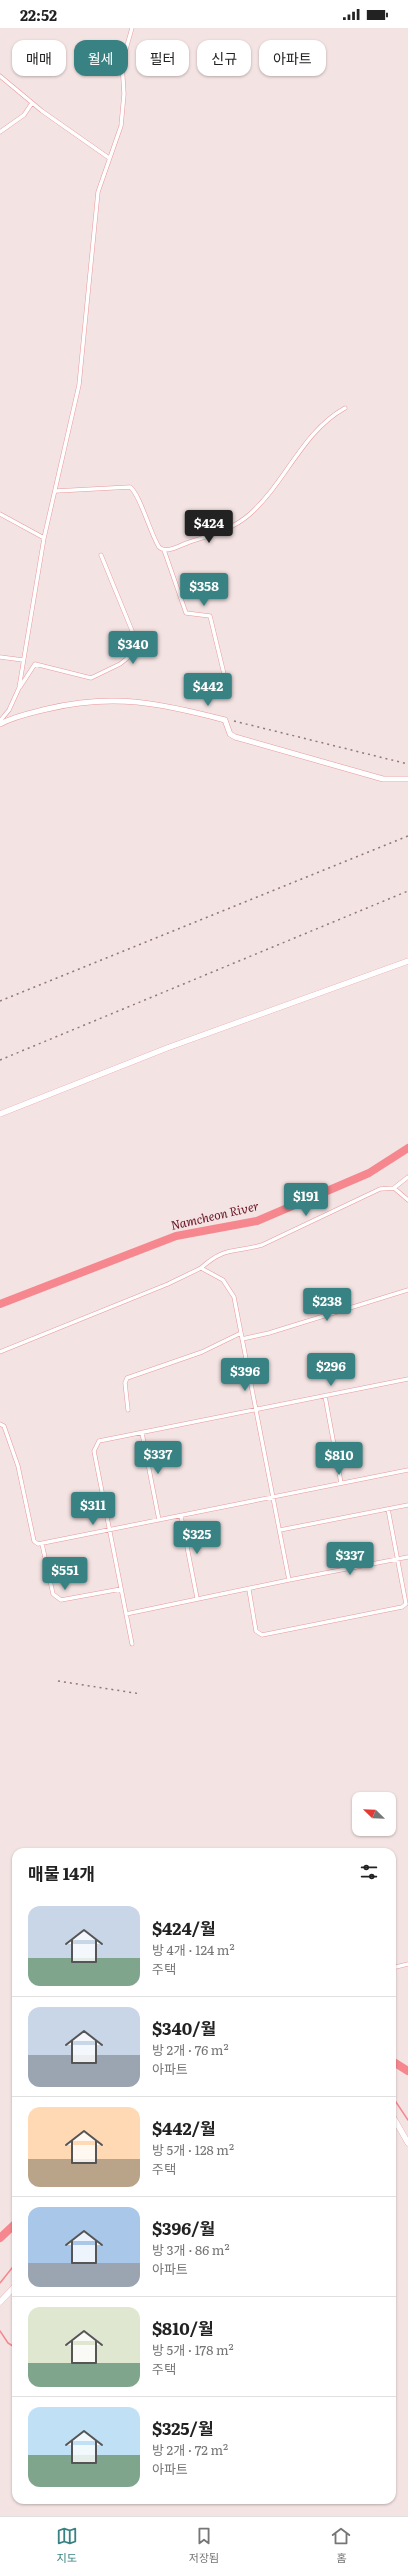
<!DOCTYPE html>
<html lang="ko">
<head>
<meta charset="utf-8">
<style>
  :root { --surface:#fff; --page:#f2f2f2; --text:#222; --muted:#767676; --line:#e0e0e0; --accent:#398283 }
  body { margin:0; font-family:Literata,"Noto Sans KR",serif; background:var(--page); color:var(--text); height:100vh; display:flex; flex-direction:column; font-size:15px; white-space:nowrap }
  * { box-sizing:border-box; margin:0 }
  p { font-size:13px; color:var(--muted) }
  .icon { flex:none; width:22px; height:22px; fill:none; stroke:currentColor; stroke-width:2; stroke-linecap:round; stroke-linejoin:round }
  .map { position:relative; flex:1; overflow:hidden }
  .panel { position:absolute; left:12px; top:1820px; width:384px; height:656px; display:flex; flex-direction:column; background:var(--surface); border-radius:12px; box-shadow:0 1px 3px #0004 }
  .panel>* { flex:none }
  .top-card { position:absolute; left:12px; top:12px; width:384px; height:36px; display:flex; gap:8px }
  .needle { width:26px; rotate:293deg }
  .controls { position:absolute; left:352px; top:1764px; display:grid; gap:8px }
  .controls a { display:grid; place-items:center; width:44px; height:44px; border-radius:8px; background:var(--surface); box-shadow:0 1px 3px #0004; font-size:20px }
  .price { position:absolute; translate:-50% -34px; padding:0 9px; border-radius:4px; background:var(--accent); color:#fff; font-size:13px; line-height:26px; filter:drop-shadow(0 1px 2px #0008) }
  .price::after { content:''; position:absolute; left:50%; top:24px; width:12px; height:9px; margin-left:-6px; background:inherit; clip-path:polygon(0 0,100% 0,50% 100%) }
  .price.on { background:#222; color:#fff }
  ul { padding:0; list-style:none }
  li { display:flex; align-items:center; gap:12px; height:100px; padding:0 16px }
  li+li { border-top:1px solid var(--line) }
  li span { display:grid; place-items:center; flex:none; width:112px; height:80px; border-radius:12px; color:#555 }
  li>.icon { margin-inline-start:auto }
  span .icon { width:48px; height:48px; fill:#fffc; stroke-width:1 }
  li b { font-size:17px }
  h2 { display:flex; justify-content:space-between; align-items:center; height:48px; padding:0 16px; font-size:17px }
  .chip { padding:0 14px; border-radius:12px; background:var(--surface); box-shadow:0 1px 3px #0004; font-size:14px; line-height:36px }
  .chip.on { background:var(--accent); color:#fff }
  .status { display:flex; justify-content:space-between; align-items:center; height:28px; padding:0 20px; background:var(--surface); direction:ltr }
  .status svg { height:11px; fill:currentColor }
  .tabs { display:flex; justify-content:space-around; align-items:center; height:56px; border-top:1px solid var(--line); background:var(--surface); font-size:11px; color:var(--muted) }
  .tabs a { display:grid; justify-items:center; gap:2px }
  .tabs .on { color:var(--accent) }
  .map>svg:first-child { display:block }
</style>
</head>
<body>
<div class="status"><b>22:52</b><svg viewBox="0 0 49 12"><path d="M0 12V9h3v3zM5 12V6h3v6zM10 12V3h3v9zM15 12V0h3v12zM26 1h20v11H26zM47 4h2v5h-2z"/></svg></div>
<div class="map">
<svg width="408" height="2488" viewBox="0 0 408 2488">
  <rect width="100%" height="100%" fill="#f4e3e3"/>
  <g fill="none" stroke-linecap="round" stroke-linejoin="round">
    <!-- stream -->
    <path stroke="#f6878e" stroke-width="1.5" d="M392,2068L408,2092
      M0,2255L16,2235
      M0,2303L8,2315L16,2320
      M337,2472L343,2475"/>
    <!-- river -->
    <path stroke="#f6878e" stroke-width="8" d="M0,1276L176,1208L257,1193L369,1145L408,1120
      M392,2033L408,2043
      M0,2210L16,2195"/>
    <!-- street casing -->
    <g stroke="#e9999c" stroke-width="4.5">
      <path id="street" d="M0,48L42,83L109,130
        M0,104L24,87L32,75
        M56,463L130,459C140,466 150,505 159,519C167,526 178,518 187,515C210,507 232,502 250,486C286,454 302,404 345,380
        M0,486L44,510
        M164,522L186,585L210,588L224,646
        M0,629L23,632
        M20,659L35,636L91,650L120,636L135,624V610L101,527
        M0,693L9,682L19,660L44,510L79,357L98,164L121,98L124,66L122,35L132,0
        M394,1160L408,1149
        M201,1240C225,1218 234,1225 262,1217L380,1161L394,1160L408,1172
        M242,1311L269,1305L408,1262
        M0,1324L168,1256L201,1240L223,1252L234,1269L289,1552L126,1586
        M325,1368L341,1455
        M128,1382L125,1355L127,1350L202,1324L241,1305
        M0,1396L4,1398L18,1438L34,1513L38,1516L408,1442
        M142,1405L159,1492
        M181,1488L197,1570
        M280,1502L408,1477
        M42,1516L53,1566L61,1572L121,1561
        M289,1552L408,1529
        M249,1562L256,1603L262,1607L402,1579L406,1576L388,1481
        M132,1616L94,1423L99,1413L408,1351
        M392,1940L408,1936"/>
    </g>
    <!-- secondary casing -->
    <g stroke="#e9999c" stroke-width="6">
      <path id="secondary" d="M0,696C15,688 31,685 47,681C114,665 160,675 225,692L230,706L235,709L383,751H408"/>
    </g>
    <!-- primary casing -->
    <g stroke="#e9999c" stroke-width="6">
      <path id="primary" d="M0,1086L167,1020L408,933
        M392,2087L408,2115
        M0,2274L16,2257"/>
    </g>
    <!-- street -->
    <use href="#street" stroke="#fff" stroke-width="3.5"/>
    <!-- secondary -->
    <use href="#secondary" stroke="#fff" stroke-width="5"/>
    <!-- primary -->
    <use href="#primary" stroke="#fff" stroke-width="5.5"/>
    <!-- rail -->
    <path stroke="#917879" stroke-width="1.5" stroke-dasharray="2 4" stroke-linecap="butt" d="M234,693L408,736
      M0,973L408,808
      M0,1032L408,863
      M58,1653L141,1666"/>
  </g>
  <g text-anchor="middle" stroke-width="4" stroke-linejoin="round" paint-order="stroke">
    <!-- water labels -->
    <g font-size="12" font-style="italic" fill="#681121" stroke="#f4e3e3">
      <text transform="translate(215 1188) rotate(-13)" y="4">Namcheon River</text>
    </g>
  </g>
</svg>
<div class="controls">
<a><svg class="needle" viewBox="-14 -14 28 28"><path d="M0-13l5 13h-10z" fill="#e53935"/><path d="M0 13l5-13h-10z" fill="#767676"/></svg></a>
</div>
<b class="price on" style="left:209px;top:516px">$424</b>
<b class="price" style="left:204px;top:579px">$358</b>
<b class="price" style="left:133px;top:637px">$340</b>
<b class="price" style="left:208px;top:679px">$442</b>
<b class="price" style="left:306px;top:1189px">$191</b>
<b class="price" style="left:327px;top:1294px">$238</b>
<b class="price" style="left:331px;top:1359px">$296</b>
<b class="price" style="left:245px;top:1364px">$396</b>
<b class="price" style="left:158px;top:1447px">$337</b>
<b class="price" style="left:339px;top:1448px">$810</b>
<b class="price" style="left:93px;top:1498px">$311</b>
<b class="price" style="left:197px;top:1527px">$325</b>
<b class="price" style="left:350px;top:1548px">$337</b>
<b class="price" style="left:65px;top:1563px">$551</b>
<div class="top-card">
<a class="chip">매매</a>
<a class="chip on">월세</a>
<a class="chip">필터</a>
<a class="chip">신규</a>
<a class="chip">아파트</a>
</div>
<section class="panel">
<h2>매물 14개<svg class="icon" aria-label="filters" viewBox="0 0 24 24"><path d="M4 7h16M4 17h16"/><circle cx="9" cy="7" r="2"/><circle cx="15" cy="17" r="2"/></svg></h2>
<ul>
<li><span style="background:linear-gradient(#c9d6e8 65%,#7fa58c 0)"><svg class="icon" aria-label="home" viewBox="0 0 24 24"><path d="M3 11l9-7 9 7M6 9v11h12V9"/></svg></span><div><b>$424/월</b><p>방 4개 · 124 m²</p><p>주택</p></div></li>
<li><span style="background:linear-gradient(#c9d6e8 60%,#9aa5b1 0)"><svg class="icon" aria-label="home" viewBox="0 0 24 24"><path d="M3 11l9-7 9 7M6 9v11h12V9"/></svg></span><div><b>$340/월</b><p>방 2개 · 76 m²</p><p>아파트</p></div></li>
<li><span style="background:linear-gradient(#ffd9b3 65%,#b9a48a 0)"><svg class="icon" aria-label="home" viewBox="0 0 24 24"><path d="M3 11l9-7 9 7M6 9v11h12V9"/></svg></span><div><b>$442/월</b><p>방 5개 · 128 m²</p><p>주택</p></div></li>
<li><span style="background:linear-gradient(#a9c7e8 70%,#9aa5b1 0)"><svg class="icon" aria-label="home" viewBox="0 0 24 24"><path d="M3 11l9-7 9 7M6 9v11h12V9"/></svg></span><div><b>$396/월</b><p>방 3개 · 86 m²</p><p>아파트</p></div></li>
<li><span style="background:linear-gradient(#dfe7d0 70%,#7fa58c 0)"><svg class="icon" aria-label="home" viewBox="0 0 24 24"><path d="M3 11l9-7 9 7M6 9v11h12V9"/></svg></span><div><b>$810/월</b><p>방 5개 · 178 m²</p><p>주택</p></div></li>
<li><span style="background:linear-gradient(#bfe0f5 60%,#7fa58c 0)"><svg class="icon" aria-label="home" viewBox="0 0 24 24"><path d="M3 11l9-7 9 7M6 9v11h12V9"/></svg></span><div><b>$325/월</b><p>방 2개 · 72 m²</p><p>아파트</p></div></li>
</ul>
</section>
</div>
<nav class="tabs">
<a class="on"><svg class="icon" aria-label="map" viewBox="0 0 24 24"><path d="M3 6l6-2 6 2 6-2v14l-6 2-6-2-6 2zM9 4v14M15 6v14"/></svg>지도</a>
<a><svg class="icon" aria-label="saved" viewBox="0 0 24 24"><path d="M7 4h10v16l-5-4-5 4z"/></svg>저장됨</a>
<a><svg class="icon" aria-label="home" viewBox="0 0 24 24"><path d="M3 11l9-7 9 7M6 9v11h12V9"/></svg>홈</a>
</nav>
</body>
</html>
